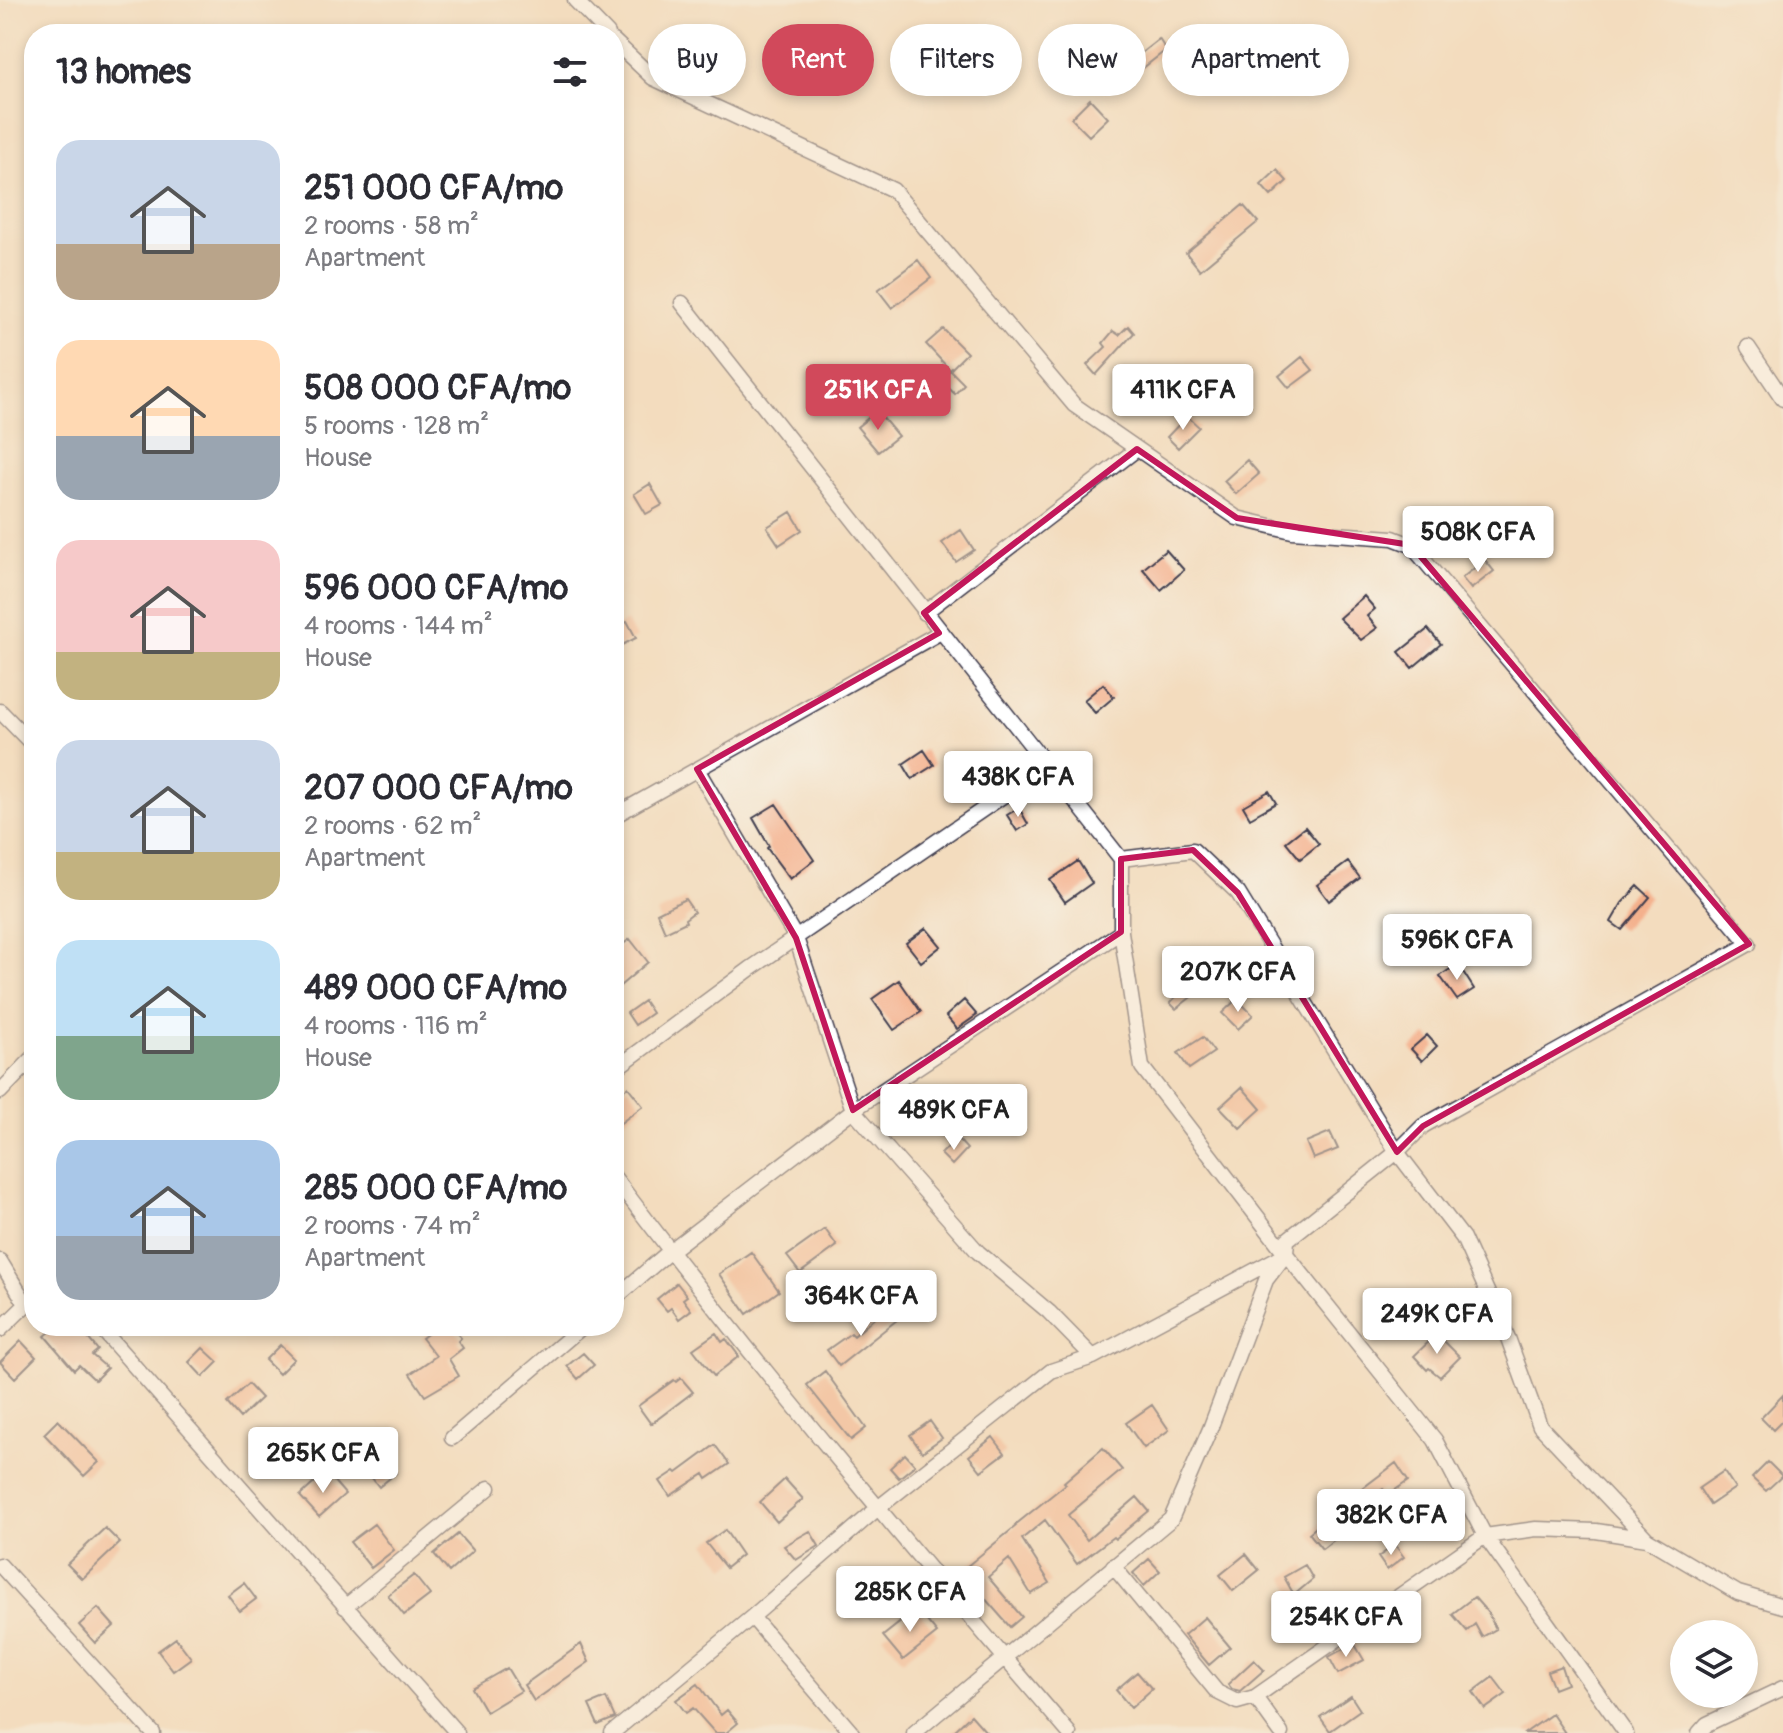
<!DOCTYPE html>
<html lang="en">
<head>
<meta charset="utf-8">
<style>
  :root { --surface:#fff; --page:#f7f7f7; --text:#2b2b33; --muted:#7c7c81; --accent:#d1495b }
  body { margin:0; font-family:Pangolin,sans-serif; background:var(--page); color:var(--text); height:100vh; display:flex; flex-direction:column; font-size:30px; white-space:nowrap }
  * { box-sizing:border-box; margin:0 }
  p { font-size:26px; color:var(--muted) }
  .icon { flex:none; width:44px; height:44px; fill:none; stroke:currentColor; stroke-width:2; stroke-linecap:round; stroke-linejoin:round }
  .map { position:relative; flex:1; overflow:hidden }
  .drawer { position:absolute; left:24px; top:24px; width:600px; height:1312px; display:flex; flex-direction:column; background:var(--surface); border-radius:32px; box-shadow:0 4px 12px #0003 }
  .drawer>* { flex:none }
  .guide { position:absolute; left:648px; top:24px; width:760px; height:72px; display:flex; gap:16px }
  .buttons { position:absolute; left:1670px; top:1620px; display:grid; gap:16px }
  .buttons a { display:grid; place-items:center; width:88px; height:88px; border-radius:50%; background:var(--surface); box-shadow:0 4px 12px #0003; font-size:40px }
  .price { position:absolute; translate:-50% -68px; padding:0 18px; border-radius:8px; background:#fff; color:#222; font-size:26px; line-height:52px; filter:drop-shadow(0 2px 4px #0008) }
  .price::after { content:''; position:absolute; left:50%; top:48px; width:24px; height:18px; margin-left:-12px; background:inherit; clip-path:polygon(0 0,100% 0,50% 100%) }
  .price.active { background:var(--accent); color:#fff }
  ul { padding:0; list-style:none }
  li { display:flex; align-items:center; gap:24px; height:200px; padding:0 32px }
  li span { display:grid; place-items:center; flex:none; width:224px; height:160px; border-radius:24px; color:#555 }
  li>.icon { margin-inline-start:auto }
  span .icon { width:96px; height:96px; fill:#fffc; stroke-width:1 }
  li b { font-size:34px }
  h2 { display:flex; justify-content:space-between; align-items:center; height:96px; padding:0 32px; font-size:34px }
  .chip { padding:0 28px; border-radius:36px; background:var(--surface); box-shadow:0 4px 12px #0003; font-size:28px; line-height:72px }
  .chip.active { background:var(--accent); color:#fff }
  .map>svg:first-child { display:block }
</style>
</head>
<body>
<div class="map">
<svg width="1783" height="1733" viewBox="0 0 1783 1733">
  <rect width="100%" height="100%" fill="#f7f3e8"/>
  <filter id="ink" filterUnits="userSpaceOnUse"><feTurbulence type="fractalNoise" baseFrequency=".0125" numOctaves="2"/><feDisplacementMap in="SourceGraphic" scale="16" xChannelSelector="R" yChannelSelector="G"/><feConvolveMatrix kernelMatrix="1 2 1 2 8 2 1 2 1" color-interpolation-filters="sRGB"/></filter>
  <filter id="wash" filterUnits="userSpaceOnUse"><feTurbulence type="fractalNoise" baseFrequency=".006" numOctaves="4" result="noise"/><feDisplacementMap in="SourceGraphic" scale="32" xChannelSelector="R" yChannelSelector="G"/><feGaussianBlur stdDeviation="1.8" result="paint"/><feColorMatrix in="noise" values="0 0 0 0 0 0 0 0 0 0 0 0 0 0 0 0 0 1.4 0 .05"/><feComposite in="paint" operator="in"/></filter>
  <g filter="url(#wash)">
    <rect width="100%" height="100%" fill="#f3dcbe"/>
    <g id="blocks">
      <!-- building -->
      <path fill="#f4ae89" d="M1159,39L1166,50L1143,68L1135,58Z
        M1090,99L1108,118L1089,136L1071,118Z
        M1277,170L1287,181L1271,196L1261,185Z
        M1243,205L1258,222L1200,270L1186,253Z
        M918,260L931,278L892,308L878,290Z
        M1128,326L1134,333L1096,375L1087,365L1106,347L1103,343L1113,331L1119,335Z
        M943,329L967,353L950,370L926,344Z
        M1302,357L1313,370L1289,388L1279,376Z
        M950,370L964,384L955,394L940,380Z
        M877,411L898,436L878,452L857,427Z
        M1187,416L1199,427L1178,448L1167,437Z
        M1247,460L1259,474L1236,494L1224,481Z
        M650,484L662,505L646,514L634,494Z
        M791,512L802,530L779,545L767,527Z
        M961,530L974,550L956,562L942,543Z
        M1166,550L1184,570L1161,590L1143,569Z
        M1485,560L1494,571L1471,589L1462,578Z
        M1364,596L1375,609L1367,616L1377,628L1361,640L1339,618Z
        M627,621L636,638L614,649V628Z
        M1428,629L1441,644L1412,668L1399,652Z
        M1103,684L1114,697L1095,713L1084,700Z
        M924,750L934,765L912,779L903,764Z
        M1269,791L1276,803L1250,818L1243,806Z
        M776,804L814,860L790,879L767,848L769,846L753,818Z
        M1019,808L1028,824L1017,831L1007,815Z
        M1305,827L1319,844L1300,859L1286,842Z
        M1078,861L1092,883L1065,902L1050,880Z
        M1348,862L1360,878L1329,901L1317,885Z
        M1638,886L1650,897L1622,930L1611,922L1622,903Z
        M685,899L694,912L685,919L686,922L665,932L657,913Z
        M926,928L941,946L921,962L906,943Z
        M630,939L648,962L614,991V951Z
        M1458,964L1474,989L1457,1000L1440,976Z
        M1205,965L1218,976L1176,1009L1170,1003Z
        M899,980L921,1012L894,1030L872,999Z
        M1237,999L1253,1015L1238,1029L1222,1013Z
        M964,1000L977,1015L957,1029L946,1016Z
        M644,1001L652,1013L635,1025L627,1013Z
        M1427,1035L1437,1046L1422,1061L1411,1049Z
        M1203,1037L1214,1052L1189,1069L1178,1053Z
        M628,1087L643,1106L614,1128V1097Z
        M1242,1087L1261,1109L1240,1128L1220,1107Z
        M1330,1132L1338,1149L1313,1159L1306,1142Z
        M957,1138L967,1149L952,1165L941,1154Z
        M825,1229L837,1246L800,1273L787,1256Z
        M751,1252L779,1291L747,1314L719,1274Z
        M677,1283L687,1296L683,1299L691,1310L679,1319L671,1308L667,1311L657,1299Z
        M886,1308L897,1320L839,1366L827,1350L851,1333L854,1336Z
        M57,1326H78L98,1350L92,1355L107,1368L95,1380L79,1365L74,1370L45,1336Z
        M438,1326H451L461,1338L458,1341L463,1348L449,1359L459,1376L425,1396L410,1374L436,1356L422,1338Z
        M716,1333L722,1342L726,1339L739,1356L714,1376L693,1349Z
        M1437,1334L1460,1357L1440,1377L1429,1368L1427,1370L1414,1356Z
        M21,1341L36,1357L15,1378L0,1362Z
        M280,1345L294,1359L279,1374L265,1360Z
        M203,1348L218,1362L203,1377L189,1362Z
        M583,1353L594,1365L578,1379L567,1366Z
        M825,1371L866,1428L851,1440L807,1385Z
        M681,1378L693,1392L651,1424L638,1406L674,1380L676,1382Z
        M248,1384L261,1398L240,1418L227,1403Z
        M1783,1395V1420L1773,1430L1761,1418Z
        M1152,1405L1169,1430L1144,1448L1126,1423Z
        M58,1420L99,1462L84,1476L44,1434Z
        M930,1421L942,1438L922,1452L910,1435Z
        M993,1437L1005,1453L981,1471L969,1456Z
        M715,1445L729,1464L707,1479L704,1474L670,1496L660,1481L675,1471L677,1473Z
        M1103,1448L1122,1470L1068,1515L1087,1540L1137,1497L1149,1511L1115,1539L1113,1537L1077,1564L1045,1520L1022,1539L1050,1583L1031,1594L1009,1559L988,1577L1022,1617L1010,1627L961,1571L1016,1526L1015,1525L1066,1484L1064,1482Z
        M905,1454L915,1465L899,1478L890,1468Z
        M382,1455L396,1473L379,1487L365,1469Z
        M1768,1462L1782,1476L1766,1491L1752,1478Z
        M1396,1463L1408,1481L1388,1495L1383,1489L1355,1510L1347,1500Z
        M1724,1471L1735,1488L1710,1505L1699,1488Z
        M326,1472L345,1494L319,1517L300,1496Z
        M785,1479L803,1499L777,1522L760,1502Z
        M1330,1516L1344,1532L1322,1549L1309,1533Z
        M374,1524L394,1550L371,1568L350,1542Z
        M105,1528L120,1543L82,1579L67,1564Z
        M725,1530L742,1555L726,1568L706,1543Z
        M810,1531L819,1546L796,1560L784,1546Z
        M458,1534L473,1551L449,1572L434,1554Z
        M1395,1545L1404,1557L1387,1570L1378,1557Z
        M1246,1554L1259,1570L1233,1591L1220,1575Z
        M1149,1559L1160,1571L1144,1586L1133,1573Z
        M1305,1565L1313,1579L1294,1595L1284,1577Z
        M414,1575L430,1595L404,1615L388,1595Z
        M244,1583L256,1599L240,1611L228,1595Z
        M1474,1597L1488,1613L1496,1629L1482,1637L1475,1624L1467,1631L1452,1614Z
        M98,1608L114,1626L95,1643L79,1625Z
        M917,1609L937,1633L903,1660L883,1636Z
        M1205,1617L1230,1647L1209,1665L1184,1635Z
        M176,1638L191,1658L173,1671L158,1651Z
        M1354,1643L1364,1660L1338,1674L1329,1657Z
        M581,1644L589,1662L534,1701L524,1685Z
        M1254,1660L1264,1670L1240,1691L1232,1689L1228,1684Z
        M1561,1666L1567,1684L1554,1689L1547,1671Z
        M507,1668L521,1691L486,1712L472,1688Z
        M1137,1672L1152,1689L1131,1708L1116,1690Z
        M1493,1677L1506,1694L1485,1709L1473,1692Z
        M698,1684L721,1715L727,1710L738,1723L726,1733H715L693,1708L686,1713L676,1700Z
        M1351,1696L1360,1710L1330,1731L1320,1717Z
        M606,1698L615,1718L598,1725L589,1705Z
        M1552,1714L1565,1733H1525Z
        M971,1715L987,1733H952Z"/>
    </g>
  </g>
  <g filter="url(#ink)">
    <use href="#blocks" fill-opacity="0" stroke="#413e4f" stroke-width="2"/>
    <g fill="none" stroke-linecap="round" stroke-linejoin="round">
      <!-- street casing -->
      <g stroke="#413e4f" stroke-width="17">
        <path id="street" d="M575,0L608,34
          M614,41L653,78L893,190L1074,405L1237,518L1292,531L1393,538L1411,545L1749,944L1423,1126L1397,1152L1287,1240L1286,1254L1266,1280L1210,1429L1171,1519L914,1733
          M682,303C827,489 974,674 1121,859L1193,850L1238,893L1397,1152L1463,1238L1508,1338L1540,1426L1647,1539
          M1748,347L1783,399
          M924,613L1137,449
          M0,711L34,746
          M697,769L796,938L853,1110L978,1252L1049,1312L1093,1357
          M614,816L939,633
          M1121,932L1142,1067L1286,1254L1435,1440L1485,1536L1626,1733
          M614,1070L750,969L1048,765
          M0,1092L34,1057
          M614,1177C758,1368 913,1551 1069,1733
          M0,1261L26,1304
          M614,1299L670,1251L853,1110L1121,932V859
          M99,1326L457,1733
          M0,1330L34,1297
          M452,1438L583,1326
          M0,1565L153,1733
          M1113,1566L1217,1692L1237,1702L1255,1697L1485,1536L1536,1529L1596,1531L1647,1539L1738,1593L1783,1606
          M345,1607L489,1488
          M752,1617L852,1733
          M1255,1697L1281,1733
          M612,1733L752,1617L878,1508L1051,1371L1093,1357L1278,1258
          M1699,1733L1707,1724L1783,1688"/>
      </g>
      <!-- street -->
      <use href="#street" stroke="#fff" stroke-width="14"/>
    </g>
  </g>
  <!-- marked area -->
  <path d="M0 0H1783V1733H0ZM1137,449L1237,518L1411,545L1749,944L1423,1126L1397,1152L1238,893L1193,850L1121,859V932L853,1110L796,938L697,769L939,633L924,613Z" fill="#f3dcbe" fill-opacity=".55" fill-rule="evenodd"/>
  <path fill="none" stroke="#c2185b" stroke-width="6" stroke-linejoin="round" d="M1137,449L1237,518L1411,545L1749,944L1423,1126L1397,1152L1238,893L1193,850L1121,859V932L853,1110L796,938L697,769L939,633L924,613Z"/>
</svg>
<div class="buttons">
<a><svg class="icon" aria-label="layers" viewBox="0 0 24 24"><path d="M12 4l9 5-9 5-9-5zM3 14l9 5 9-5"/></svg></a>
</div>
<b class="price active" style="left:878px;top:432px">251K CFA</b>
<b class="price" style="left:1183px;top:432px">411K CFA</b>
<b class="price" style="left:1478px;top:574px">508K CFA</b>
<b class="price" style="left:1018px;top:819px">438K CFA</b>
<b class="price" style="left:1457px;top:982px">596K CFA</b>
<b class="price" style="left:1238px;top:1014px">207K CFA</b>
<b class="price" style="left:954px;top:1152px">489K CFA</b>
<b class="price" style="left:861px;top:1338px">364K CFA</b>
<b class="price" style="left:1437px;top:1356px">249K CFA</b>
<b class="price" style="left:323px;top:1495px">265K CFA</b>
<b class="price" style="left:1391px;top:1557px">382K CFA</b>
<b class="price" style="left:910px;top:1634px">285K CFA</b>
<b class="price" style="left:1346px;top:1659px">254K CFA</b>
<div class="guide">
<a class="chip">Buy</a>
<a class="chip active">Rent</a>
<a class="chip">Filters</a>
<a class="chip">New</a>
<a class="chip">Apartment</a>
</div>
<section class="drawer">
<h2>13 homes<svg class="icon" aria-label="filters" viewBox="0 0 24 24"><path d="M4 7h16M4 17h16"/><circle cx="9" cy="7" r="2"/><circle cx="15" cy="17" r="2"/></svg></h2>
<ul>
<li><span style="background:linear-gradient(#c9d6e8 65%,#b9a48a 0)"><svg class="icon" aria-label="home" viewBox="0 0 24 24"><path d="M3 11l9-7 9 7M6 9v11h12V9"/></svg></span><div><b>251 000 CFA/mo</b><p>2 rooms · 58 m²</p><p>Apartment</p></div></li>
<li><span style="background:linear-gradient(#ffd9b3 60%,#9aa5b1 0)"><svg class="icon" aria-label="home" viewBox="0 0 24 24"><path d="M3 11l9-7 9 7M6 9v11h12V9"/></svg></span><div><b>508 000 CFA/mo</b><p>5 rooms · 128 m²</p><p>House</p></div></li>
<li><span style="background:linear-gradient(#f6c9c9 70%,#c2b280 0)"><svg class="icon" aria-label="home" viewBox="0 0 24 24"><path d="M3 11l9-7 9 7M6 9v11h12V9"/></svg></span><div><b>596 000 CFA/mo</b><p>4 rooms · 144 m²</p><p>House</p></div></li>
<li><span style="background:linear-gradient(#c9d6e8 70%,#c2b280 0)"><svg class="icon" aria-label="home" viewBox="0 0 24 24"><path d="M3 11l9-7 9 7M6 9v11h12V9"/></svg></span><div><b>207 000 CFA/mo</b><p>2 rooms · 62 m²</p><p>Apartment</p></div></li>
<li><span style="background:linear-gradient(#bfe0f5 60%,#7fa58c 0)"><svg class="icon" aria-label="home" viewBox="0 0 24 24"><path d="M3 11l9-7 9 7M6 9v11h12V9"/></svg></span><div><b>489 000 CFA/mo</b><p>4 rooms · 116 m²</p><p>House</p></div></li>
<li><span style="background:linear-gradient(#a9c7e8 60%,#9aa5b1 0)"><svg class="icon" aria-label="home" viewBox="0 0 24 24"><path d="M3 11l9-7 9 7M6 9v11h12V9"/></svg></span><div><b>285 000 CFA/mo</b><p>2 rooms · 74 m²</p><p>Apartment</p></div></li>
</ul>
</section>
</div>
</body>
</html>
